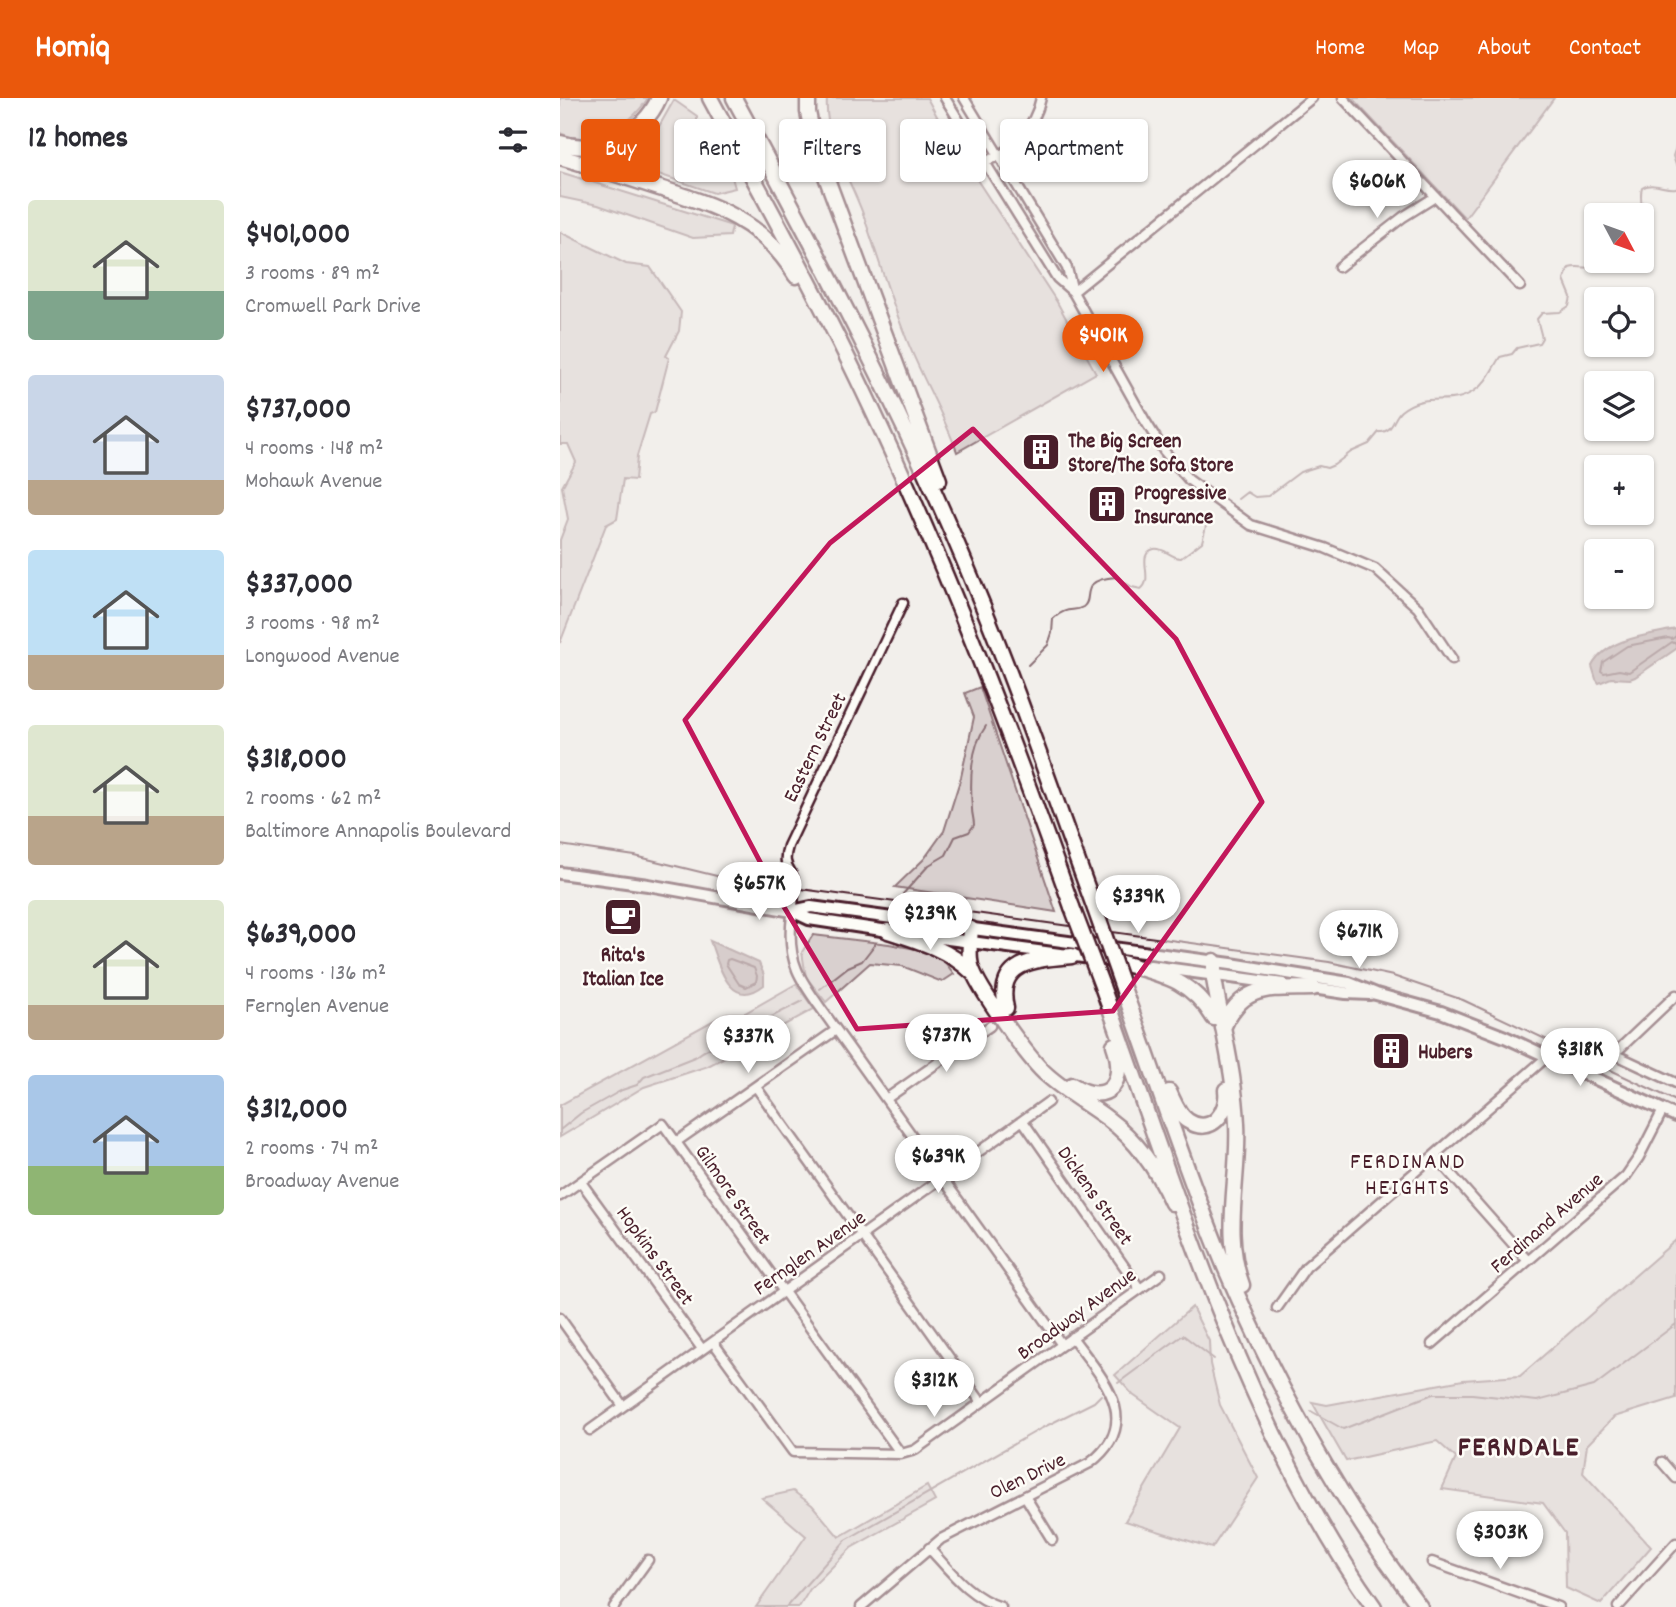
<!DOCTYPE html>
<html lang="en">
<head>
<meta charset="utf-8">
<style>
  :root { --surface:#fff; --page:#f7f7f7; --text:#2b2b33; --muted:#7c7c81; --accent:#ea580c }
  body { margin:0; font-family:Dekko,sans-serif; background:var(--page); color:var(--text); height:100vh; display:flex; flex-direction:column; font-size:26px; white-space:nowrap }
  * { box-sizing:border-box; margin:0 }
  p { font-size:23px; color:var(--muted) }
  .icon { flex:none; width:38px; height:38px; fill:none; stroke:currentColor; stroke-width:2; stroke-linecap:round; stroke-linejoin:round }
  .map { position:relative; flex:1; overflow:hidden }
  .panel { display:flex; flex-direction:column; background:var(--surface); width:560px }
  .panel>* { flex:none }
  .banner { position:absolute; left:21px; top:21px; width:665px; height:63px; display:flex; gap:14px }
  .needle { width:46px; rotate:131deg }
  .controls { position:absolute; left:1024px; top:105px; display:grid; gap:14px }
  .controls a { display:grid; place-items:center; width:70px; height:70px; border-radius:7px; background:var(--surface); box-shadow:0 2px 5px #0004; font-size:35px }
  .price { position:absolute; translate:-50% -60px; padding:0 16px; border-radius:24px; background:#fff; color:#222; font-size:23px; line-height:46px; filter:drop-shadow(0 2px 4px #0008) }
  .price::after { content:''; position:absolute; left:50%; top:42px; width:21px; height:16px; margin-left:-10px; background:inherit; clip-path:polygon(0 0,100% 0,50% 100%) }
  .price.selected { background:var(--accent); color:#fff }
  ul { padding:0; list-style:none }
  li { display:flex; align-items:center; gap:21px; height:175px; padding:0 28px }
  li span { display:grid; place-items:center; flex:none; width:196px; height:140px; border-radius:7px; color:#555 }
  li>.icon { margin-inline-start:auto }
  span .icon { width:84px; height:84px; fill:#fffc; stroke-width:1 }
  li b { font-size:30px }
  h2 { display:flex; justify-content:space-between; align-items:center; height:84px; padding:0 28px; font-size:30px }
  .chip { padding:0 24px; border-radius:7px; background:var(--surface); box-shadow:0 2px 5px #0004; font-size:24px; line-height:63px }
  .chip.selected { background:var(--accent); color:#fff }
  header { display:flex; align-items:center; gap:42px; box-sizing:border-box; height:98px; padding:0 35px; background:var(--accent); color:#fff }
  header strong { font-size:33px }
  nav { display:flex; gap:38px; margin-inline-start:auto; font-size:24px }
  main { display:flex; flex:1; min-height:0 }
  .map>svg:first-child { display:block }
</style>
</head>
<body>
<header>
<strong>Homiq</strong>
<nav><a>Home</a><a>Map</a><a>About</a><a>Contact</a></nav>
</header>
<main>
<section class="panel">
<h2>12 homes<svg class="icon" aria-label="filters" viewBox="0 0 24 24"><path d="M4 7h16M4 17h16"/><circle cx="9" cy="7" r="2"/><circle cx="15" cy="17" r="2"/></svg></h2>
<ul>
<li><span style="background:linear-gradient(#dfe7d0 65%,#7fa58c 0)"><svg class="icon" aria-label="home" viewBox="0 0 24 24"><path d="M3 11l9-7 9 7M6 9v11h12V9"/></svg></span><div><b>$401,000</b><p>3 rooms · 89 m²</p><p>Cromwell Park Drive</p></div></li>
<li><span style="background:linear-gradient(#c9d6e8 75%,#b9a48a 0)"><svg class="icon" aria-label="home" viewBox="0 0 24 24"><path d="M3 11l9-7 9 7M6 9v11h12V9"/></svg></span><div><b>$737,000</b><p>4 rooms · 148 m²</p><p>Mohawk Avenue</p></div></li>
<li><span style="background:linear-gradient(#bfe0f5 75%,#b9a48a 0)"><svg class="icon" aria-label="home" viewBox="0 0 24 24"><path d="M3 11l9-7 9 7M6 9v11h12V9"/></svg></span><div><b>$337,000</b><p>3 rooms · 98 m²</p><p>Longwood Avenue</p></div></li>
<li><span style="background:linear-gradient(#dfe7d0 65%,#b9a48a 0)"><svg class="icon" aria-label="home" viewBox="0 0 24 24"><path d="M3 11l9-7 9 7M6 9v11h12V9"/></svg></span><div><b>$318,000</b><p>2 rooms · 62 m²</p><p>Baltimore Annapolis Boulevard</p></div></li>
<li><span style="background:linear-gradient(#dfe7d0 75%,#b9a48a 0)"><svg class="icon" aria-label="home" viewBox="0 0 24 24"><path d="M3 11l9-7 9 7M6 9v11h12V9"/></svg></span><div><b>$639,000</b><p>4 rooms · 136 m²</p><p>Fernglen Avenue</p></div></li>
<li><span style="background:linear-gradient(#a9c7e8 65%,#8fb573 0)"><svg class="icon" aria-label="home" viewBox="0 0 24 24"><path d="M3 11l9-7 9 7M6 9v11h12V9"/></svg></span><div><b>$312,000</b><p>2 rooms · 74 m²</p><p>Broadway Avenue</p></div></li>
</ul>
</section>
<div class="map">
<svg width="1116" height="1509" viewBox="0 0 1116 1509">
  <rect width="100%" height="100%" fill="#f2efeb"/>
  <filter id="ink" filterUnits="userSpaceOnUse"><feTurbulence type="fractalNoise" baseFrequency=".0143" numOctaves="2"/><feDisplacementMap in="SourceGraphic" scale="14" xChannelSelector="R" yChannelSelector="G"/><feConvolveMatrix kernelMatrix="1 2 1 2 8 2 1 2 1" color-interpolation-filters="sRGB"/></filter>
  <g filter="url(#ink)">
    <!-- green -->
    <path fill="#d9d0cf" stroke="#92787d" stroke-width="2" d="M0,0H88C71,27 32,51 0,35Z
      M267,0H367L385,33L497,204L536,275L397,354C383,314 360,277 345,237C329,197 317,156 303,116C289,78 264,42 267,0Z
      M792,0H994L905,120Z
      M114,2L137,18V34L168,65L175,90L154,95L72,67L57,59L97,32Z
      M0,74L172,128L170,138L133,140L38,107L0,99Z
      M0,134L66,166L90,169L121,214L119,233L106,258L109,260L95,314L90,316L77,358L75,382L63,381L57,421L46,427L0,545V442L8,421L2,389L16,364L8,346H0Z
      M420,589L496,814L335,789L364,761L384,733L401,679L414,619L405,595Z
      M253,837L329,846L367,853L384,863L394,876L382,884L342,868L310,865L266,904L246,879L242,854Z
      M236,886L254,911L148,968L84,989L0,1039V1007L167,915H185Z
      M1116,1142V1300L1054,1319L1027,1347L1023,1375L1091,1449L1041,1506L1006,1490L1005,1435L983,1405L882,1391L896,1360L877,1343L786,1363L752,1304L767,1307L903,1282L960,1278Z
      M632,1209L649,1243L650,1266L660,1307L698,1380L652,1450L565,1423L620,1330L573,1297L555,1277Z
      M367,1388L375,1403L291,1450L250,1491L239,1509H196L246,1438L202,1400L233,1393L252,1407L279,1439Z"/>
    <!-- water -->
    <path fill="#b7a5a6" stroke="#8b6f75" stroke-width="2" d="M1116,531V551L1075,579L1070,581L1051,580L1039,585L1036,581L1032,568C1047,540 1088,537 1116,531Z
      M150,843L199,865L204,877V887C170,914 159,867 150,843Z"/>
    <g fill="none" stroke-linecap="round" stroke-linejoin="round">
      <!-- shore -->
      <path stroke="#76555c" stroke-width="2" d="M1116,538L1112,541L1108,540L1067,548L1043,564L1041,573L1044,575L1059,572L1069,574L1112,544L1116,546
        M170,861L194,870L197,878L196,884L186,889L179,886L166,866L167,862Z"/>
      <!-- stream -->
      <path stroke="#8b6f75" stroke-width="2" d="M1116,49L1113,58L1116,67
        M1082,128C1086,115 1078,103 1082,90C1092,83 1104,92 1116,90
        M678,401L687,394L695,399L708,398L740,374L759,368L767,370L774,367L791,354L809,346L819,334C834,334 832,321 841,313C867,292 889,310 914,293C927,285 932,271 940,259L952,256L957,250L979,245L982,240L977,221L982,215L1000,214L1009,208L1011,199L1004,182L1009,170C1023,166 1035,176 1047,163
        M468,567L488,547L492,535L493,521C508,507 513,515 523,509C535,501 516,482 556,479L572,489L581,491C595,481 575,456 594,451C604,449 611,460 621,460L642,444L646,428L650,424
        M343,796L369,767L386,757L395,739L409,734L414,727C414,721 412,717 412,711C410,683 410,650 426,628
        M260,891L288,869L302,863L316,845
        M0,1032L21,1015L62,992L77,987L84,979L137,958C150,946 170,945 183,933L243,903
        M558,1285L623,1237L654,1261
        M751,1313L783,1331L873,1296H912L977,1303L1034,1288L1116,1226
        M226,1509L286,1442L480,1331L534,1304L541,1297"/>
      <!-- minor casing -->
      <g stroke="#4a1f2b" stroke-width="13">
        <path id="minor" d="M385,0L497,180L513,194
          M404,0L507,170L513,194L584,321L604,353L629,382L691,427L765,450L815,471L858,510L892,561
          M783,0L960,188
          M423,63C452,58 475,28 481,0
          M779,169L843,119L875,99
          M513,194L752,0
          M343,505L228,748C221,771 232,768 234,784C235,798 232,814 231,828C228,868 243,885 265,916L502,1247
          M1055,955L1116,897
          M1020,972L1032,954L1041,950L1116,985
          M196,989L421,1304
          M326,1001L430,928
          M463,1023L580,1191
          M116,1044L276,932
          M875,1058L968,1163
          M21,1084L142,1251
          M0,1098L103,1026L341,1356
          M717,1210L746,1169L988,958
          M0,1220L63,1308
          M153,1244L233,1354L341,1356L355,1352L601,1176
          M872,1246L1066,1078L1079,1059L1103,1012
          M30,1332L488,1004
          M1102,1364L1116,1380
          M465,1398L492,1442
          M369,1450C391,1474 409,1499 441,1509
          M872,1464L998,1509
          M54,1509L88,1462
          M301,1509L381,1441L530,1365C585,1323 542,1280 512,1239
          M1058,1509L1116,1445"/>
      </g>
      <!-- secondary casing -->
      <g stroke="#4a1f2b" stroke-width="16">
        <path id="secondary" d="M0,775L88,787L232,813L249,821L335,834
          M232,813L251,809L288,814L671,866L789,885L816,896L881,914L945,939L1116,1018
          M351,836L560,864
          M590,868L723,886
          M746,889L786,895L810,896"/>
      </g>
      <!-- motorway casing -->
      <g stroke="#4a1f2b" stroke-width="19">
        <path id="motorway" d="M150,0C205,102 262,204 311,309C388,472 452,640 512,809
          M174,0C260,159 344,317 413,484C458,591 495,702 535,811
          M248,0V14L255,49L379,382
          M0,45C38,57 83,37 99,0
          M0,59C31,68 62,78 93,88C153,107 202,121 236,178
          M411,831C410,843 408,856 411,868C417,889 470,963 487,977C506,994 528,1006 548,1021C576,1042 598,1073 612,1105
          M328,833C360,843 389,852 413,875
          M654,863V881C662,929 675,978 677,1026C680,1080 662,1134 682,1187
          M558,864C600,876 630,880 654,920
          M542,888C617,1096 685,1327 814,1509
          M563,890C597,983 627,1078 665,1169C716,1288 782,1406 860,1509
          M446,910C435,862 479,861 512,858
          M663,930C682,885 710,891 753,890
          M512,987C549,1010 567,983 554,947
          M609,994C614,1004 618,1017 628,1023C651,1038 669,1014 666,992"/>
      </g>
      <!-- minor -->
      <use href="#minor" stroke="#fdfcf7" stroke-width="8"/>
      <!-- secondary -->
      <use href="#secondary" stroke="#fdfcf7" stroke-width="10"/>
      <!-- motorway -->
      <use href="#motorway" stroke="#fdfcf7" stroke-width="14"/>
      <!-- tram -->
      <path stroke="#4a1f2b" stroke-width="2" d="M0,747L75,758L169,781L769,864L833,878L903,902L1116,1003"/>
      <!-- motorway-bridge casing -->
      <g stroke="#4a1f2b" stroke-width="19" stroke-linecap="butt">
        <path id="motorway-bridge" d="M512,809L542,888
          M535,811L563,890"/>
      </g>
      <!-- motorway-bridge -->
      <use href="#motorway-bridge" stroke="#fdfcf7" stroke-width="14"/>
    </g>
  </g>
  <!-- marked area -->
  <path d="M0 0H1116V1509H0ZM413,331L616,541L702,704L553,913L297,931L224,809L125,622L270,445Z" fill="#f2efeb" fill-opacity=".55" fill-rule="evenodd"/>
  <path fill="none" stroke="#c2185b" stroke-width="5" stroke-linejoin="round" d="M413,331L616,541L702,704L553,913L297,931L224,809L125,622L270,445Z"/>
  <!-- icons -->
  <defs>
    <g id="building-square" transform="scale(2.0125)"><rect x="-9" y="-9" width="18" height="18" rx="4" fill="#4a1f2b" stroke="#fdfcf7"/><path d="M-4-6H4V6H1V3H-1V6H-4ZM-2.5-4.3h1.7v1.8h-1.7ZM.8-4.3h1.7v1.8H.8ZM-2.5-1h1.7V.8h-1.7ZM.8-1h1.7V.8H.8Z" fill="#fff"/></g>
    <g id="cafe-square" transform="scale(2.0125)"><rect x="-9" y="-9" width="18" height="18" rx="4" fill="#4a1f2b" stroke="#fdfcf7"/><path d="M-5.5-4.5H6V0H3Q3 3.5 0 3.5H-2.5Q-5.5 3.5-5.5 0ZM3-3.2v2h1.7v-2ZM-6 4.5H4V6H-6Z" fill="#fff"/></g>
  </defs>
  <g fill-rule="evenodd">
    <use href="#building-square" x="481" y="354"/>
    <use href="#building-square" x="547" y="406"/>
    <use href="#cafe-square" x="63" y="819"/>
    <use href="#building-square" x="831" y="953"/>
  </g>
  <g text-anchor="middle" stroke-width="5" stroke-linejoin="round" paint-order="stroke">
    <!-- poi labels -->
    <g font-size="21" font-weight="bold" fill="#4a1f2b" stroke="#fdfcf7" text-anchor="start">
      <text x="508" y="349">The Big Screen<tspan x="508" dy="24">Store/The Sofa Store</tspan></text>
      <text x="574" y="401">Progressive<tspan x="574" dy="24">Insurance</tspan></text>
      <text x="63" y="863" text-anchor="middle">Rita's<tspan x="63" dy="24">Italian Ice</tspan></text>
      <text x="858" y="960">Hubers</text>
    </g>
    <!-- street labels -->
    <g font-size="21" fill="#4a1f2b" stroke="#fdfcf7">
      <text transform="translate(254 649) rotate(-64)" y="7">Eastern Street</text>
      <text transform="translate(174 1096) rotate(55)" y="7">Gilmore Street</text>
      <text transform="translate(536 1097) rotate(55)" y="7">Dickens Street</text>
      <text transform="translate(986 1124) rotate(-41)" y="7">Ferdinand Avenue</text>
      <text transform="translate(249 1154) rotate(-35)" y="7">Fernglen Avenue</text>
      <text transform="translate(96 1157) rotate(54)" y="7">Hopkins Street</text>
      <text transform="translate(516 1215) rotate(-36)" y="7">Broadway Avenue</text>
      <text transform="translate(467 1377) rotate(-26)" y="7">Olen Drive</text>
    </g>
    <!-- neighbourhood labels -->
    <g font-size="23" letter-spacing="2" fill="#4a1f2b" stroke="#fdfcf7">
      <text x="848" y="1070">FERDINAND<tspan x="848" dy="26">HEIGHTS</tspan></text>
    </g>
    <!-- district labels -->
    <g font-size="28" font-weight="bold" letter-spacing="2" fill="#4a1f2b" stroke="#fdfcf7">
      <text x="959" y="1357">FERNDALE</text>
    </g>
  </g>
</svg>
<div class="controls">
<a><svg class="needle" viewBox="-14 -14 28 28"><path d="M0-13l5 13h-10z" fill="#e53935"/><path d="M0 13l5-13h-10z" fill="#7c7c81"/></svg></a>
<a><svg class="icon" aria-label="locate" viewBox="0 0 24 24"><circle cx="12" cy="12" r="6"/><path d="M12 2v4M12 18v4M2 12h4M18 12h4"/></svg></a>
<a><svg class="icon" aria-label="layers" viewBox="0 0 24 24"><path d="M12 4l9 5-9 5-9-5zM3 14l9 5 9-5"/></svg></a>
<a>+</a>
<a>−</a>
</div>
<b class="price" style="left:817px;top:122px">$606K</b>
<b class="price selected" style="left:543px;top:276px">$401K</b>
<b class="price" style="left:199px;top:824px">$657K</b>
<b class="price" style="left:578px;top:837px">$339K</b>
<b class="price" style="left:370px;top:854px">$239K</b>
<b class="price" style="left:799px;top:872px">$671K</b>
<b class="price" style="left:386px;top:976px">$737K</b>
<b class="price" style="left:188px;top:977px">$337K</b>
<b class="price" style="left:1020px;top:990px">$318K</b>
<b class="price" style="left:378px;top:1097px">$639K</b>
<b class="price" style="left:374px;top:1321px">$312K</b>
<b class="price" style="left:940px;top:1473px">$303K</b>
<div class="banner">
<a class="chip selected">Buy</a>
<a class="chip">Rent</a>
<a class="chip">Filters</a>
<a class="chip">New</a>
<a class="chip">Apartment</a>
</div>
</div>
</main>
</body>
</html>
